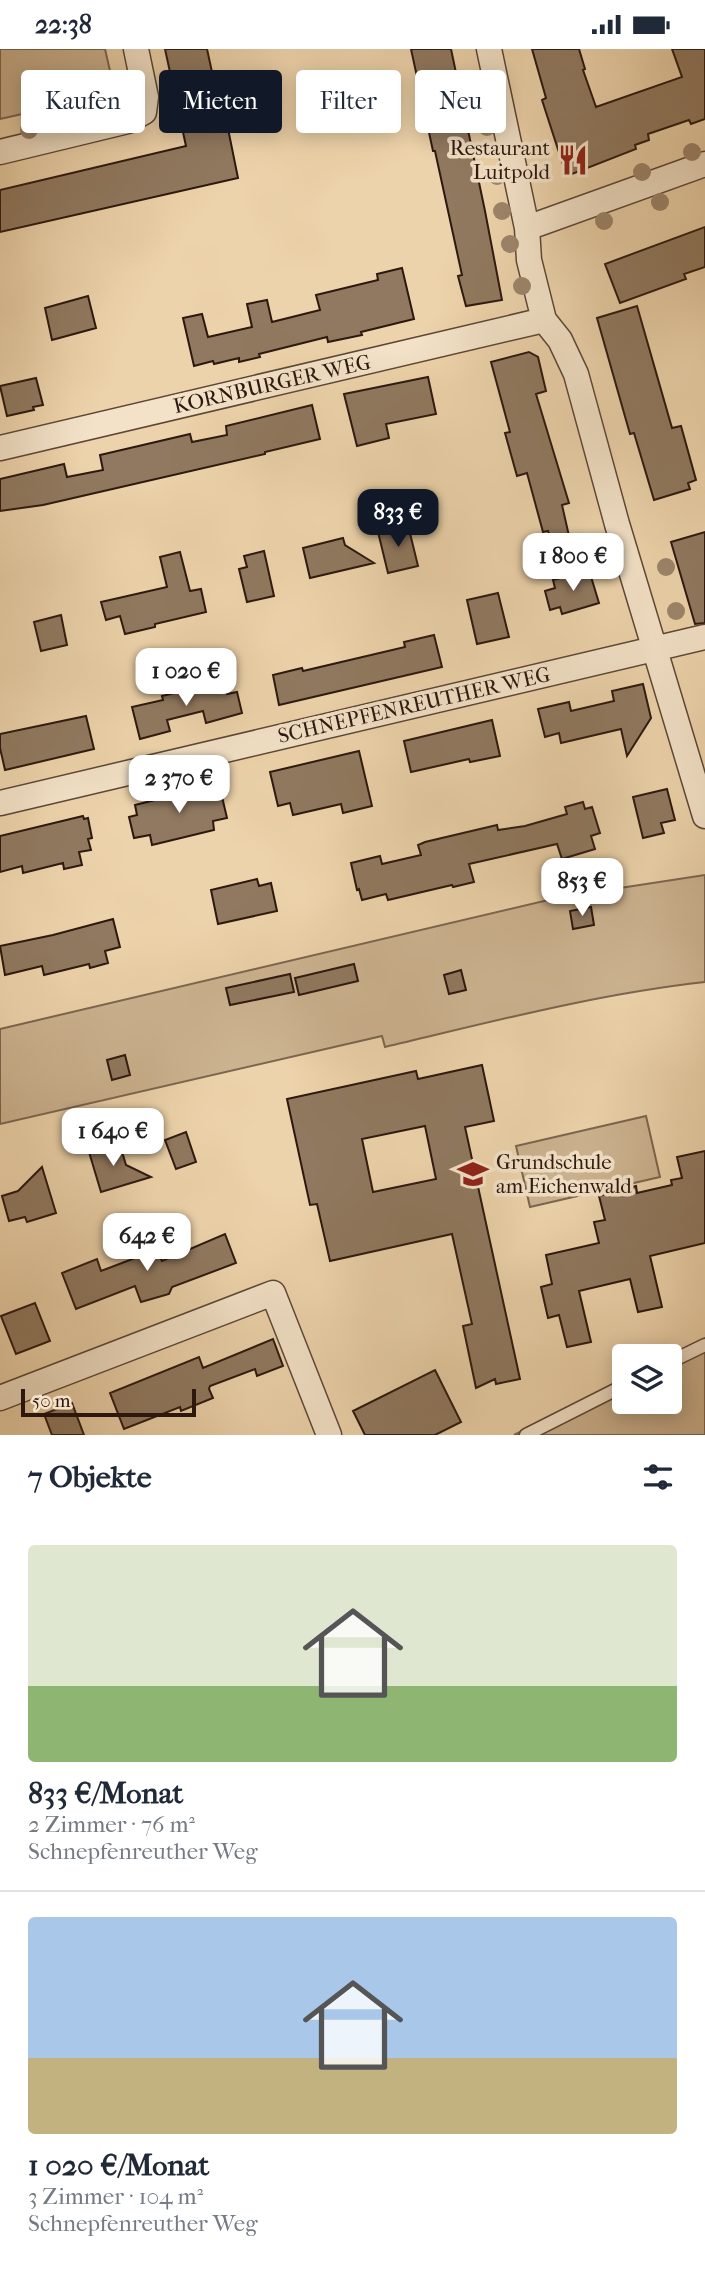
<!DOCTYPE html>
<html lang="de">
<head>
<meta charset="utf-8">
<style>
  :root { --surface:#fff; --page:#f2f2f3; --text:#1f2937; --muted:#747a83; --line:#e0e1e3; --accent:#111827 }
  body { margin:0; font-family:"IM FELL French Canon",serif; background:var(--page); color:var(--text); height:100vh; display:flex; flex-direction:column; font-size:26px; white-space:nowrap }
  * { box-sizing:border-box; margin:0 }
  p { font-size:23px; color:var(--muted) }
  .icon { flex:none; width:38px; height:38px; fill:none; stroke:currentColor; stroke-width:2; stroke-linecap:round; stroke-linejoin:round }
  .map { position:relative; height:1386px; overflow:hidden }
  .panel { display:flex; flex-direction:column; background:var(--surface); flex:1 }
  .panel>* { flex:none }
  .hud { position:absolute; left:21px; top:21px; width:663px; height:63px; display:flex; gap:14px }
  .buttons { position:absolute; left:612px; top:1295px; display:grid; gap:14px }
  .buttons a { display:grid; place-items:center; width:70px; height:70px; border-radius:7px; background:var(--surface); box-shadow:0 4px 18px #0003; font-size:35px }
  .scale { position:absolute; left:21px; bottom:18px; width:175px; box-sizing:border-box; padding-left:7px; border:4px solid #2c180f; border-top:0; font-size:19px; line-height:24px; white-space:nowrap; color:#2c180f; -webkit-text-stroke:5px #f3e2c8; paint-order:stroke }
  .price { position:absolute; translate:-50% -60px; padding:0 16px; border-radius:14px; background:#fff; color:#222; font-size:23px; line-height:46px; filter:drop-shadow(0 2px 4px #0008) }
  .price::after { content:''; position:absolute; left:50%; top:42px; width:21px; height:16px; margin-left:-10px; background:inherit; clip-path:polygon(0 0,100% 0,50% 100%) }
  .price.current { background:var(--accent); color:#fff }
  ul { padding:0; list-style:none }
  li { display:grid; align-content:center; gap:14px; height:371px; padding:0 28px }
  li+li { border-top:2px solid var(--line) }
  li span { display:grid; place-items:center; height:217px; border-radius:7px; color:#555 }
  li>.icon { margin-inline-start:auto }
  span .icon { width:126px; height:126px; fill:#fffc; stroke-width:1 }
  li b { font-size:30px }
  h2 { display:flex; justify-content:space-between; align-items:center; height:84px; padding:0 28px; font-size:30px }
  .chip { padding:0 24px; border-radius:7px; background:var(--surface); box-shadow:0 4px 18px #0003; font-size:24px; line-height:63px }
  .chip.current { background:var(--accent); color:#fff }
  .status { display:flex; justify-content:space-between; align-items:center; height:49px; padding:0 35px; background:var(--surface); direction:ltr }
  .status svg { height:19px; fill:currentColor }
  .map>svg:first-child { display:block }
</style>
</head>
<body>
<div class="status"><b>22:38</b><svg viewBox="0 0 49 12"><path d="M0 12V9h3v3zM5 12V6h3v6zM10 12V3h3v9zM15 12V0h3v12zM26 1h20v11H26zM47 4h2v5h-2z"/></svg></div>
<div class="map">
<svg width="705" height="1386" viewBox="0 0 705 1386">
  <rect width="100%" height="100%" fill="#edd3ab"/>
  <filter id="stains"><feTurbulence type="fractalNoise" baseFrequency=".00286" numOctaves="4"/><feColorMatrix values="0 0 0 0 .2 0 0 0 0 .09 0 0 0 0 .02 0 0 0 .5 -.17"/></filter>
  <radialGradient id="worn" r=".72"><stop offset=".6" stop-color="#630" stop-opacity="0"/><stop offset="1" stop-color="#630" stop-opacity=".3"/></radialGradient>
  <!-- green -->
  <path fill="#ccb390" stroke="#7c6650" stroke-width="2" d="M0,0H105L115,44L0,70Z
    M705,826V933C596,945 491,973 385,998L382,987L0,1075V980L561,848Z
    M646,1067L660,1128L530,1158L516,1097Z
    M705,1289V1386H514L625,1330V1353H670L669,1307Z"/>
  <!-- building -->
  <path fill="#907960" stroke="#2c180f" stroke-width="2" fill-rule="evenodd" d="M165,0H207L217,46L221,45L238,129L0,183V141L186,97Z
    M411,0H451L485,162L502,251L466,257L458,227L462,226L435,102H433Z
    M532,0H579L585,20L583,21L596,58L682,28L672,0H705V70L691,75L689,71L648,85L649,91L635,96L636,100L572,125L565,122L542,51L546,49Z
    M705,178V218L684,225L686,230L620,254L605,215Z
    M402,219L414,270L361,283L362,286L328,293L327,288L259,305L260,308L239,313V309L214,315L213,312L194,317L183,269L202,265L208,288L252,278L247,255L267,251L272,273L320,261L316,246L378,231L377,225Z
    M88,247L96,279L52,291L45,259Z
    M637,257L672,379L681,377L696,431L688,434L690,440L654,451L634,384L630,385L597,269Z
    M529,303L538,308L546,342L536,345L569,454L562,456L569,487L551,492L548,482L543,483L527,424L517,427L505,384L510,383L491,313Z
    M428,328L436,365L386,375L389,389L357,397L344,345Z
    M36,329L43,356L33,358L34,361L7,367L0,337Z
    M312,356L320,390L265,403V405L43,456L0,462V430L64,415L67,428L103,421L100,406L190,385L192,393L227,386L226,377Z
    M408,476L418,517L388,524L378,483Z
    M705,483V574L695,575L671,493Z
    M343,489L345,496L374,514L310,529L303,499Z
    M264,502L274,547L247,553L239,520L247,518L244,507Z
    M180,503L190,542L201,540L206,563L155,575V578L125,585L120,567L106,571L101,553L167,538L160,508Z
    M589,521L599,554L562,565L560,558L550,561L545,542L555,539L553,531Z
    M498,544L509,588L477,595L467,551Z
    M61,566L67,596L41,602L34,573Z
    M434,586L442,618L279,656L273,626L302,619L303,622L405,598L404,593Z
    M224,632L227,645L237,643L242,664L206,674L203,662L167,671L170,682L140,690L132,658L163,651L162,647Z
    M643,635L651,669L627,707L621,680L561,694L559,684L545,688L538,660L569,653L571,662L614,652L612,642Z
    M86,667L94,700L5,721L0,699V685Z
    M492,671L500,707L470,713L469,710L411,723L404,692Z
    M359,702L372,757L343,764L341,755L293,766L290,754L278,757L270,723Z
    M219,735L227,769L213,772L214,781L152,796L150,786L134,789L129,768L137,766L135,756Z
    M667,740L675,771L661,774L664,784L643,789L633,748Z
    M583,753L585,760L592,758L600,784L591,787L595,800L562,810L557,795L469,815L474,833L453,838L452,836L388,851L386,845L362,851L359,840L357,841L351,814L380,807L382,815L421,806L418,796L425,793L497,776L498,781L525,777L567,765L565,758Z
    M83,767L84,770L88,769L92,789L88,790L91,801L79,803L82,816L64,820L63,814L23,824L22,817L0,823V787Z
    M257,830L259,837L271,834L277,862L218,875L211,841Z
    M591,858L594,876L573,880L570,862Z
    M113,870L120,898L105,902L108,914L90,919L89,915L44,926L42,917L5,926L0,897L53,886Z
    M354,915L358,932L299,946L295,929Z
    M461,921L466,941L449,945L444,926Z
    M290,925L294,943L230,956L226,939Z
    M125,1006L130,1026L112,1031L107,1011Z
    M482,1016L494,1072L465,1078L520,1330L496,1335L495,1330L476,1339L463,1277L472,1275L452,1185L330,1212L317,1155L310,1156L287,1050L416,1022L418,1030ZM425,1077L436,1130L373,1143L362,1090Z
    M186,1083L196,1113L176,1120L165,1091Z
    M119,1093L126,1116L151,1128L101,1143L89,1103Z
    M705,1102V1194L650,1207L662,1258L638,1263L630,1230L579,1242L591,1293L567,1298L559,1266L548,1269L541,1238L552,1235L546,1206L599,1194L594,1173L605,1171L599,1147L636,1137L637,1144L672,1136L671,1131L682,1129L677,1108Z
    M42,1118L56,1164L27,1173L25,1168L9,1172L2,1147L18,1142Z
    M225,1185L236,1214L172,1238L169,1245L141,1253L135,1237L76,1260L62,1224L97,1210L101,1222L156,1201L162,1212Z
    M35,1254L50,1292L16,1305L1,1267Z
    M273,1290L283,1317L257,1327L255,1320L210,1337L209,1340L213,1349L181,1362L180,1358L124,1380L110,1344L199,1308L203,1319Z
    M435,1321L461,1373L435,1386H365L353,1362Z
    M72,1354L84,1386H52L44,1365Z"/>
  <g fill="none" stroke-linecap="round" stroke-linejoin="round">
    <!-- lane casing -->
    <g stroke="#5c4736" stroke-width="15">
      <path id="lane" d="M670,1313L705,1296
        M526,1386L625,1336"/>
    </g>
    <!-- street casing -->
    <g stroke="#5c4736" stroke-width="27">
      <path id="street" d="M489,0L527,179L529,211L544,271L560,291L576,325L617,475L705,767
        M0,103L128,72L144,63L146,48L136,0
        M527,179L705,115
        M0,399L544,271
        M0,754L705,588
        M0,1349L273,1244L329,1386"/>
    </g>
    <!-- lane -->
    <use href="#lane" stroke="#f3e2c8" stroke-width="12"/>
    <!-- street -->
    <use href="#street" stroke="#f3e2c8" stroke-width="24"/>
  </g>
  <!-- trees -->
  <g fill="#9d856b">
    <circle cx="117" cy="43" r="9"/>
    <circle cx="79" cy="69" r="9"/>
    <circle cx="487" cy="78" r="9"/>
    <circle cx="29" cy="81" r="9"/>
    <circle cx="692" cy="103" r="9"/>
    <circle cx="642" cy="123" r="9"/>
    <circle cx="497" cy="127" r="9"/>
    <circle cx="660" cy="153" r="9"/>
    <circle cx="502" cy="162" r="9"/>
    <circle cx="604" cy="172" r="9"/>
    <circle cx="510" cy="195" r="9"/>
    <circle cx="522" cy="237" r="9"/>
    <circle cx="666" cy="518" r="9"/>
    <circle cx="676" cy="562" r="9"/>
  </g>
  <!-- icons -->
  <defs>
    <g id="restaurant-bare" transform="scale(2.415)"><path d="M-5-6h1v4h1v-4h1v4h1v-4h1v5L-1.5 .5V6h-2V.5L-5-1ZM5-6V6H3V1.5H1.5Q1.5-4 5-6Z" fill="#8f2418" stroke="#f3e2c8" stroke-width="2.5" paint-order="stroke"/></g>
    <g id="school-bare" transform="scale(2.415)"><path d="M0-5L7-2L0 1L-7-2ZM-4 1L0 2.5L4 1V4Q0 6-4 4Z" fill="#8f2418" stroke="#f3e2c8" stroke-width="2.5" paint-order="stroke"/></g>
  </defs>
  <g fill-rule="evenodd">
    <use href="#restaurant-bare" x="573" y="111"/>
    <use href="#school-bare" x="473" y="1125"/>
  </g>
  <g text-anchor="middle" stroke-width="7" stroke-linejoin="round" paint-order="stroke">
    <!-- poi labels -->
    <g font-size="21" fill="#2c180f" stroke="#f3e2c8" text-anchor="end">
      <text x="550" y="106">Restaurant<tspan x="550" dy="24">Luitpold</tspan></text>
      <text x="496" y="1120" text-anchor="start">Grundschule<tspan x="496" dy="24">am Eichenwald</tspan></text>
    </g>
    <!-- street labels -->
    <g font-size="21" fill="#2c180f" stroke="#f3e2c8">
      <text transform="translate(272 335) rotate(-13)" y="7">KORNBURGER WEG</text>
      <text transform="translate(414 656) rotate(-13)" y="7">SCHNEPFENREUTHER WEG</text>
    </g>
  </g>
  <rect width="100%" height="100%" filter="url(#stains)"/>
  <rect width="100%" height="100%" fill="url(#worn)"/>
</svg>
<div class="buttons">
<a><svg class="icon" aria-label="layers" viewBox="0 0 24 24"><path d="M12 4l9 5-9 5-9-5zM3 14l9 5 9-5"/></svg></a>
</div>
<div class="scale">50 m</div>
<b class="price current" style="left:398px;top:500px">833 €</b>
<b class="price" style="left:573px;top:544px">1 800 €</b>
<b class="price" style="left:186px;top:659px">1 020 €</b>
<b class="price" style="left:179px;top:766px">2 370 €</b>
<b class="price" style="left:582px;top:869px">853 €</b>
<b class="price" style="left:113px;top:1119px">1 640 €</b>
<b class="price" style="left:147px;top:1224px">642 €</b>
<div class="hud">
<a class="chip">Kaufen</a>
<a class="chip current">Mieten</a>
<a class="chip">Filter</a>
<a class="chip">Neu</a>
</div>
</div>
<section class="panel">
<h2>7 Objekte<svg class="icon" aria-label="filters" viewBox="0 0 24 24"><path d="M4 7h16M4 17h16"/><circle cx="9" cy="7" r="2"/><circle cx="15" cy="17" r="2"/></svg></h2>
<ul>
<li><span style="background:linear-gradient(#dfe7d0 65%,#8fb573 0)"><svg class="icon" aria-label="home" viewBox="0 0 24 24"><path d="M3 11l9-7 9 7M6 9v11h12V9"/></svg></span><div><b>833 €/Monat</b><p>2 Zimmer · 76 m²</p><p>Schnepfenreuther Weg</p></div></li>
<li><span style="background:linear-gradient(#a9c7e8 65%,#c2b280 0)"><svg class="icon" aria-label="home" viewBox="0 0 24 24"><path d="M3 11l9-7 9 7M6 9v11h12V9"/></svg></span><div><b>1 020 €/Monat</b><p>3 Zimmer · 104 m²</p><p>Schnepfenreuther Weg</p></div></li>
</ul>
</section>
</body>
</html>
